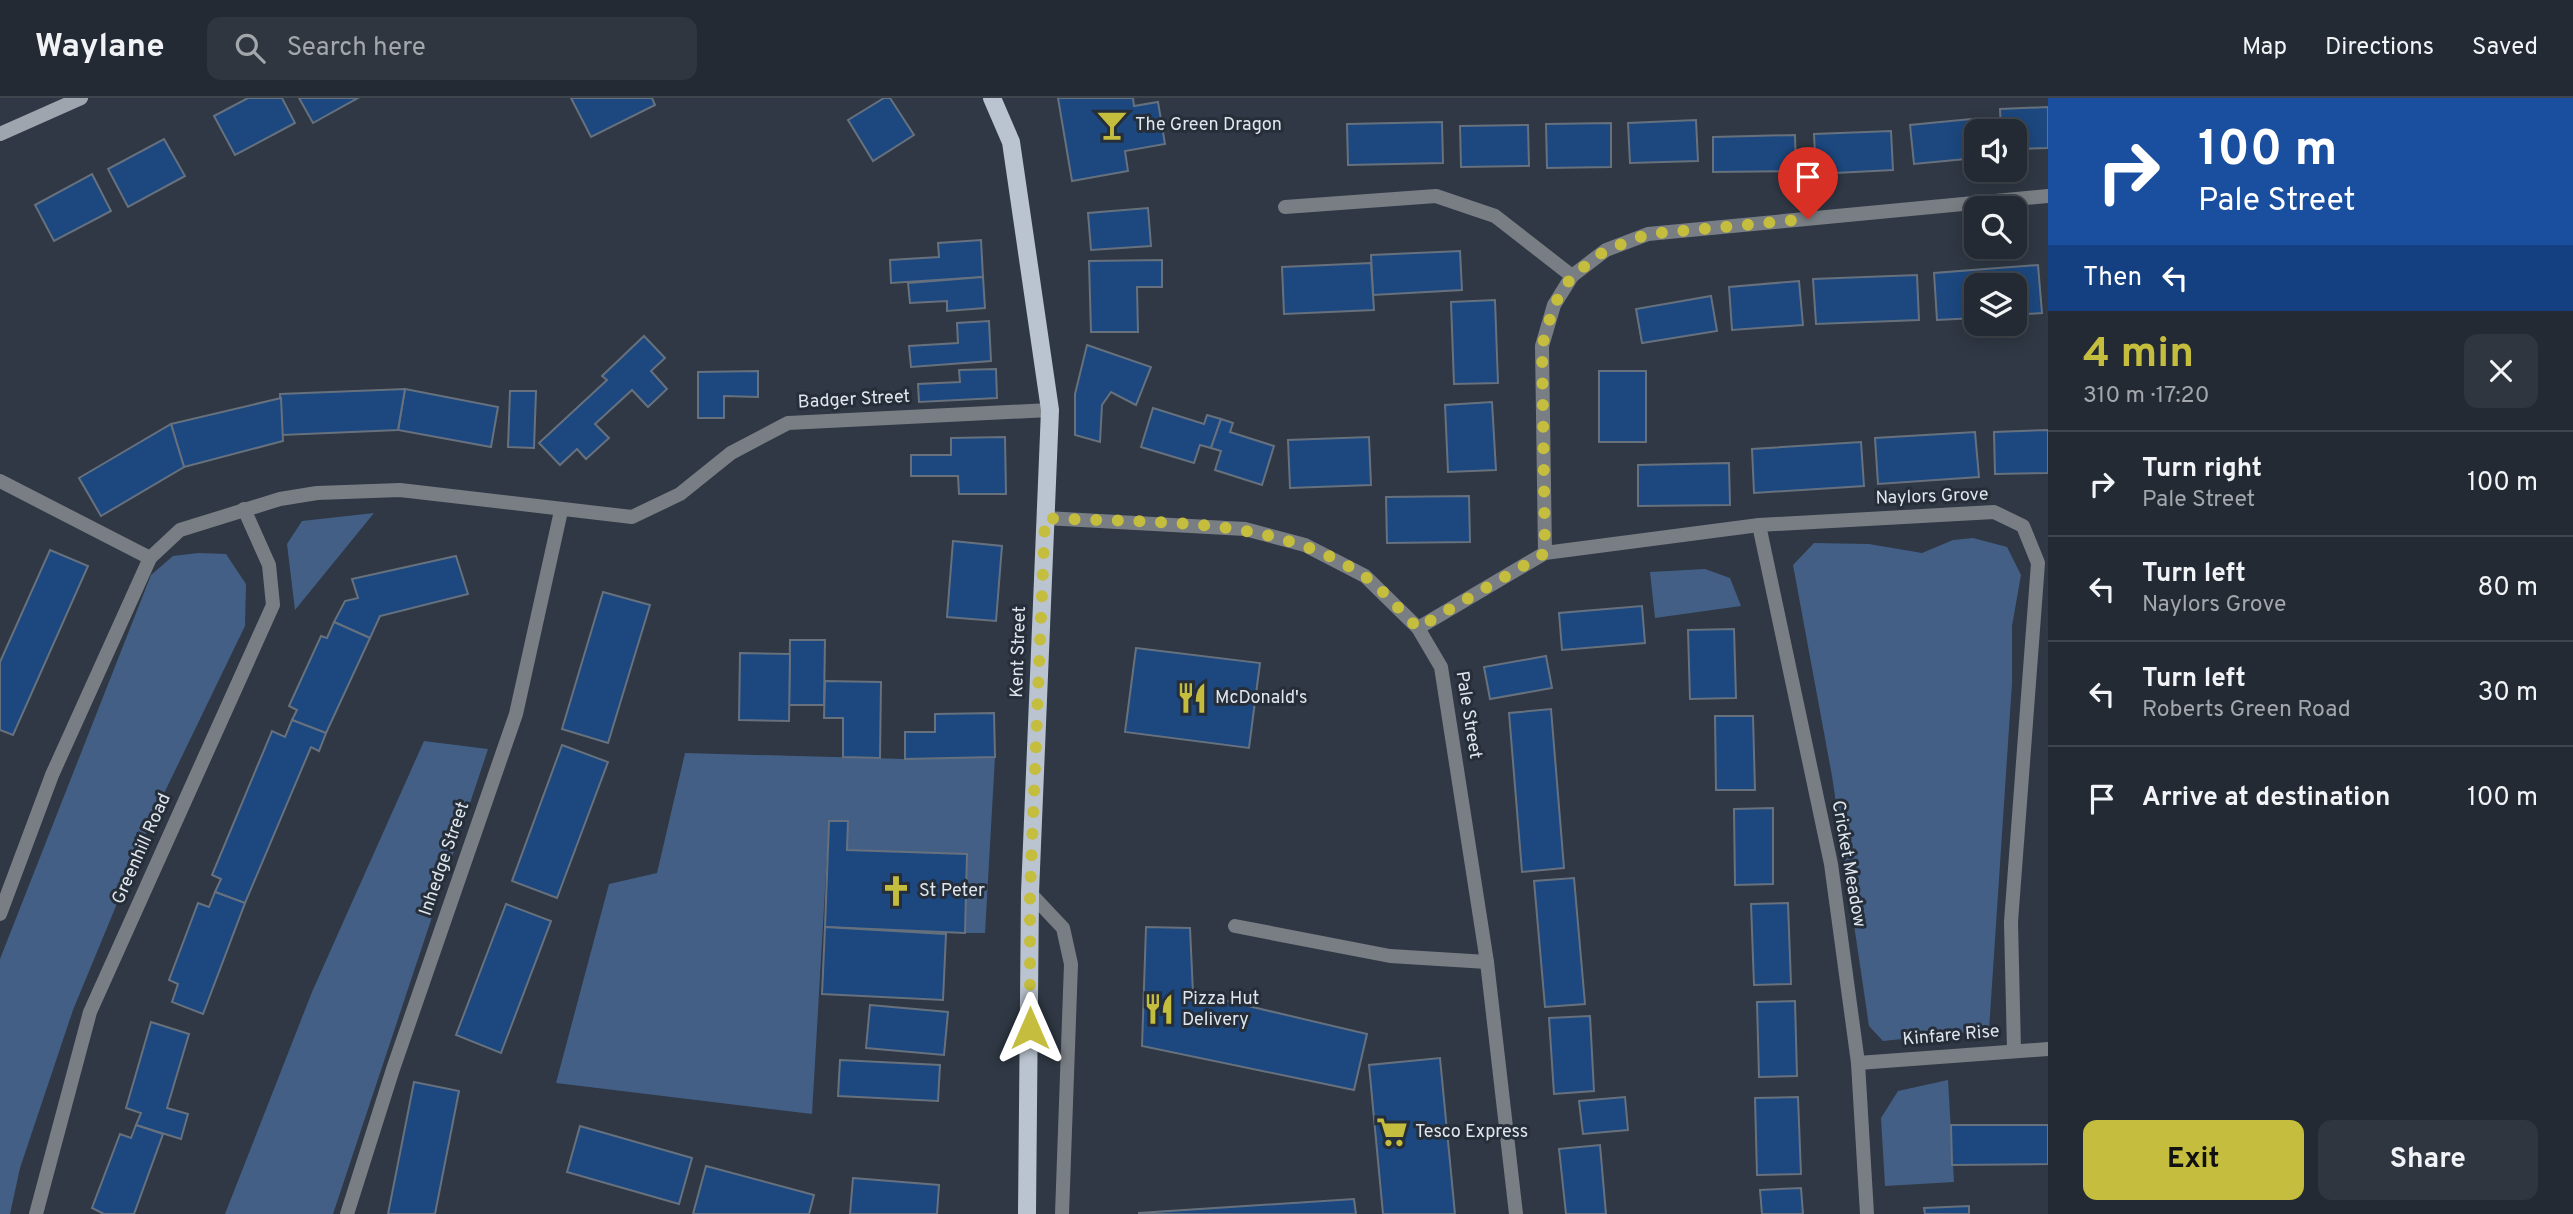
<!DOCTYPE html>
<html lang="en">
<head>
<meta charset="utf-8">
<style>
	body { margin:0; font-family:Overpass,sans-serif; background:#2f363f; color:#f1f3f6; height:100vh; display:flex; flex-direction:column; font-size:26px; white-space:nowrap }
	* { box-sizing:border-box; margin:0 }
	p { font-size:23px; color:#a3a7ac }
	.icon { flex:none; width:38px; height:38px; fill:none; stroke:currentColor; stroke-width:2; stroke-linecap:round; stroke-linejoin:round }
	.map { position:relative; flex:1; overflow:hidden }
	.panel { display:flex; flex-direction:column; background:#232a33; width:525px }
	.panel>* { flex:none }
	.top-card { background:#1a4fa0; color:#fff; overflow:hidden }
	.buttons { position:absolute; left:1964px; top:21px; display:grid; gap:14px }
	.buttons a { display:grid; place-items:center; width:63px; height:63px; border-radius:14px; background:#232a33; box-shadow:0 4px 18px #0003,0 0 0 2px #40464e; font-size:35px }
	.pin { position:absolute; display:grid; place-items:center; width:60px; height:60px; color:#fff; margin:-72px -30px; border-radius:50% 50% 50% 0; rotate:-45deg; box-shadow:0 0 7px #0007 }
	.pin .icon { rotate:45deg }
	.me { position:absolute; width:77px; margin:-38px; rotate:0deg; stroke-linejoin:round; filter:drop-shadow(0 0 5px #0008) }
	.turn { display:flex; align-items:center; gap:24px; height:147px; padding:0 35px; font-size:32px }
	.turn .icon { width:91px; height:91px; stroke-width:2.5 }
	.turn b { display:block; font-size:49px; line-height:60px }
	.then { display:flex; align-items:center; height:66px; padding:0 35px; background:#0003; gap:14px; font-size:26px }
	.round { display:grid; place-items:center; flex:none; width:74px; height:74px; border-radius:14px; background:#2f363f }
	.head { display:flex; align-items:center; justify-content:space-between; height:119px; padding:0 35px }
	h1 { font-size:42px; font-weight:700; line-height:52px; color:#c4bd3e }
	.primary-button { display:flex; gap:14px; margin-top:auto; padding:14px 35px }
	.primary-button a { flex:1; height:80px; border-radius:14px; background:#c4bd3e; color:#111; font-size:28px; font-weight:700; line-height:80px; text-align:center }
	.primary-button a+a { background:#2f363f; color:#f1f3f6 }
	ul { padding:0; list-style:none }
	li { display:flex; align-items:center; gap:21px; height:105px; padding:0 35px; border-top:2px solid #40464e }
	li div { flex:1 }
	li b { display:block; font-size:26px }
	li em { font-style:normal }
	header { display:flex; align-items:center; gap:42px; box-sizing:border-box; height:98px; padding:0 35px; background:#232a33; border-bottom:2px solid #40464e }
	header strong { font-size:33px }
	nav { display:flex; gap:38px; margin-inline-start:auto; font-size:24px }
	.search { width:490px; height:63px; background:#2f363f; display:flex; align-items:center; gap:18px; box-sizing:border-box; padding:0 24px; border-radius:14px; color:#a3a7ac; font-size:26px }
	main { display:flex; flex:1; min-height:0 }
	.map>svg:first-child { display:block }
</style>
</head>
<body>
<header>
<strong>Waylane</strong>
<div class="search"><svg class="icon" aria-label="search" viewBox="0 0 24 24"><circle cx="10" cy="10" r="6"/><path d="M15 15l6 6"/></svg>Search here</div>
<nav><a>Map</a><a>Directions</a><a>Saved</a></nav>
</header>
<main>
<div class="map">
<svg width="2048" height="1116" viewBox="0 0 2048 1116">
	<rect width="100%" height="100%" fill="#2f3844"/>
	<g fill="#445f85">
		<path d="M374 415 295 512 287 446 302 423Z"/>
		<path d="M1973 440 2007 449 2021 477 2012 528V585L1989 932 1883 943 1869 928 1832 678 1793 467 1814 445 1869 446 1922 455 1953 442Z"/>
		<path d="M198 455 226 456 246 486 245 528 154 716 73 912 20 1070 10 1116H0V861L151 477 173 458Z"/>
		<path d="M1705 471 1730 480 1741 508 1655 520 1650 474Z"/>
		<path d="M424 643 488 651 333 1116H225L312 894Z"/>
		<path d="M685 655 905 661 995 659 985 835H965L967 756 847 752 848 724 829 723 812 1016 556 985 609 786 657 775Z"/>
		<path d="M1948 982 1954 1084 1885 1088 1881 1020 1898 993Z"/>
	</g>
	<g fill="#1c487f" stroke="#67717e" stroke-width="2">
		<path d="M248 0H282L295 25 235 57 214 18Z"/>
		<path d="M299 0H358L313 25Z"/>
		<path d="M571 0H652L655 7 591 39Z"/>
		<path d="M884 0H890L914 37 873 63 848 22Z"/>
		<path d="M1058 0H1133L1134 8 1158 4 1165 46 1125 53 1128 73 1072 83Z"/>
		<path d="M2048 9V50L2014 51V33H2001L2000 11Z"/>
		<path d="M1981 20 1982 33H1976V60L1914 66 1910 27Z"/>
		<path d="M1696 22 1698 63 1630 65 1628 25Z"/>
		<path d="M1442 24 1443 65 1348 67 1347 26Z"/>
		<path d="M1611 25V69L1547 70 1546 26Z"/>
		<path d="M1528 27 1529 68 1461 69 1460 28Z"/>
		<path d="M1891 33 1893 72 1816 76 1814 36Z"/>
		<path d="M1795 37 1796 73 1713 74V39Z"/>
		<path d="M164 41 185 78 128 109 108 71Z"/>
		<path d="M92 76 111 113 54 143 35 107Z"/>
		<path d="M1148 110 1151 148 1091 152 1088 115Z"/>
		<path d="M981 142 983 179 891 185 890 162 939 159 938 145Z"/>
		<path d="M1460 153 1462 192 1373 197 1371 157Z"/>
		<path d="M1162 162V189H1137L1138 234H1091L1089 163Z"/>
		<path d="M1371 165 1374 212 1284 216 1282 169Z"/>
		<path d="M2038 167 2042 215 2014 217V187H1976V220L1937 222 1934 175Z"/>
		<path d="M1917 177 1919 222 1816 226 1813 181Z"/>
		<path d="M983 179 985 210 947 213V203L910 205 908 185Z"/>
		<path d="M1799 183 1803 227 1732 232 1729 189Z"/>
		<path d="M1711 198 1717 233 1642 245 1636 211Z"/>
		<path d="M1495 202 1498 285 1454 286 1451 204Z"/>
		<path d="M989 223 991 263 911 269 909 248 958 245 957 225Z"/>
		<path d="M644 238 665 260 651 273 667 291 648 309 632 292 595 326 609 340 586 361 577 351 560 367 539 345 607 282 602 278Z"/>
		<path d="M1087 247 1151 269 1136 307 1111 294 1102 307 1100 344 1075 337V296Z"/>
		<path d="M996 271 997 300 919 304 918 286 960 284 959 272Z"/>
		<path d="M758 273V299L724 298V320H698V274Z"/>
		<rect x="1599" y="273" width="47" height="71"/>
		<path d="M405 291 498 309 491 349 398 332Z"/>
		<path d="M405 291 398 332 282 337 280 296Z"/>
		<path d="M510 293H536L534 350 508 349Z"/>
		<path d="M281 300 283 343 184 369 171 326Z"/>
		<path d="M1492 304 1496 372 1448 374 1445 307Z"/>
		<path d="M1153 310 1204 326 1207 317 1221 321 1211 350 1200 347 1194 365 1141 349Z"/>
		<path d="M1221 321 1233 325 1230 334 1274 348 1262 387 1215 372 1221 353 1211 350Z"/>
		<path d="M171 326 184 369 101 418 79 380Z"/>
		<path d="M2048 332V375L1995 376 1994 334Z"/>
		<path d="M1975 334 1979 379 1878 386 1875 340Z"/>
		<path d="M1005 339 1006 396H959L958 378H911V357H951V340Z"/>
		<path d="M1369 339 1371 387 1290 390 1288 342Z"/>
		<path d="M1861 344 1864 388 1754 395 1752 351Z"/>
		<path d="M1729 365 1730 407 1638 408V367Z"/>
		<path d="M1469 398 1470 444 1387 445 1386 399Z"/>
		<path d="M953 443 1002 448 996 523 947 519Z"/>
		<path d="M50 452 88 468 13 637 0 632V564Z"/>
		<path d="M456 458 468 496 380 518 370 540 334 524 345 503 358 500 352 481Z"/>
		<path d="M603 494 650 507 608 645 562 631Z"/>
		<path d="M1642 508 1645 545 1562 552 1559 515Z"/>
		<path d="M334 524 370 540 326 635 292 622 297 612 289 608 321 538 327 540Z"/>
		<path d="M1734 531 1736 600 1690 601 1688 532Z"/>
		<path d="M790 542H825L824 607H789Z"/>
		<path d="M1136 550 1260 565 1249 650 1125 634Z"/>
		<path d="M740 555 790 556 789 623 739 622Z"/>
		<path d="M1546 558 1552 590 1490 601 1484 569Z"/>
		<path d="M825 583 881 584 880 660 843 659V620H824Z"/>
		<path d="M1551 611 1564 770 1522 774 1509 615Z"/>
		<path d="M994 615 995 659 905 661V634H935V616Z"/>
		<path d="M1715 618H1753L1755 692H1716Z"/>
		<path d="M292 622 326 635 319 653 311 649 245 805 215 794 221 781 212 777 272 633 285 639Z"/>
		<path d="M562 647 608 664 557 800 512 783Z"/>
		<path d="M1773 710V786L1735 787 1734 711Z"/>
		<path d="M829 723H848L847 752 967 756 965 835 825 829Z"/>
		<path d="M1574 780 1585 906 1545 909 1534 783Z"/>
		<path d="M215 794 245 805 203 916 172 904 178 886 169 882 198 805 209 809Z"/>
		<path d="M1788 805 1791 886 1754 887 1751 806Z"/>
		<path d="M506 806 551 823 501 955 456 937Z"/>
		<path d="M825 829 946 836 943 902 822 896Z"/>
		<path d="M1146 829 1190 830 1193 895 1367 936 1354 992 1142 948Z"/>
		<path d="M1795 903 1797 978 1759 979 1757 904Z"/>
		<path d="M870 907 948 914 944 957 866 950Z"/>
		<path d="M1590 918 1594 993 1554 996 1549 920Z"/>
		<path d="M151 924 189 936 167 1010 188 1016 181 1041 136 1027 141 1015 126 1010Z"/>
		<path d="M1440 960 1455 1116H1383L1369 967Z"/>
		<path d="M840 962 940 967 938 1003 838 998Z"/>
		<path d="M414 984 459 993 435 1116H388Z"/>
		<path d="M1625 999 1628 1032 1583 1036 1579 1003Z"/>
		<path d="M1798 999 1801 1076 1757 1077 1755 1000Z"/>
		<path d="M136 1027 163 1036 134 1116H104L92 1110 120 1036 131 1040Z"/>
		<path d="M1951 1027H2048V1066L1952 1067Z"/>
		<path d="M580 1028 692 1060 679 1106 567 1074Z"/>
		<path d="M1600 1047 1606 1116H1566L1559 1051Z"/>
		<path d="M706 1068 814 1097 809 1116H693Z"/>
		<path d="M853 1080 939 1087 937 1116H850Z"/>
		<path d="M1801 1090 1803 1116H1762L1760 1092Z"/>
		<path d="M1354 1101 1356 1116H1139V1115Z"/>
		<path d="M1969 1108V1116H1925L1924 1110Z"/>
	</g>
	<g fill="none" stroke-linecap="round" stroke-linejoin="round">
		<g stroke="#797e84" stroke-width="14">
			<path d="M1030 795 1063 830 1071 866 1062 1116"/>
			<path d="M1235 828 1390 858 1487 864"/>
		</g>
		<g stroke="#797e84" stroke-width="14">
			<path d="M1285 109 1436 98 1495 118 1572 178"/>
			<path d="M0 383 150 460 180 432 280 401 317 395 400 392 632 419 680 396 731 355 788 325 1050 312"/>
			<path d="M1045 420 1245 431 1305 447 1365 478 1418 530 1441 569 1487 864 1516 1116"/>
			<path d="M1759 427 1831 766 1858 965 1867 1116"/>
			<path d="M1545 455 1542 248 1554 207 1572 178 1606 152 1648 136 2048 98"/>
			<path d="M1418 530 1545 455 1759 427 1994 414 2023 428 2038 465 2011 824 2014 952"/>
			<path d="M0 816 52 677 150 460"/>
			<path d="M1858 965 2048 951"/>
			<path d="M36 1116 90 914 273 507 269 467 244 411"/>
			<path d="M347 1116 393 971 516 616 561 413"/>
		</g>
		<path stroke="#9ea5af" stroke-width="14" d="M0 36 81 0"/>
		<path stroke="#bac3d0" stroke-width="18" d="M992 0 1011 44 1050 312 1030 795 1027 1116"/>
	</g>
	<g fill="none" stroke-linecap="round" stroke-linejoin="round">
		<path stroke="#c4bd3e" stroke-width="12" stroke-dasharray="0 21.6" d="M1030 930V795L1045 420C1152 426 1270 416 1363 477 1383 491 1400 513 1418 530L1545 455 1542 248 1554 207 1572 178 1606 152 1648 136 1808 121"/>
	</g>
	<defs>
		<symbol id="bar-bare" viewBox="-9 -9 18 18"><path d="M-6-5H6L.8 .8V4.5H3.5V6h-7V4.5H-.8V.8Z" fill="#c4bd3e" stroke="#252e39" stroke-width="2.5" paint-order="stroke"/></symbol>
		<symbol id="restaurant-bare" viewBox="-9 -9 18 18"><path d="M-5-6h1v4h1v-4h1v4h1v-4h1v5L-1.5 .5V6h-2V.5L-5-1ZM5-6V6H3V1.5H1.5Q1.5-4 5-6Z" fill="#c4bd3e" stroke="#252e39" stroke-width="2.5" paint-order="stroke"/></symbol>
		<symbol id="church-bare" viewBox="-9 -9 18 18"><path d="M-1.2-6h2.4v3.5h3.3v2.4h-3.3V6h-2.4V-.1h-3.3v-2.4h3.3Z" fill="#c4bd3e" stroke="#252e39" stroke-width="2.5" paint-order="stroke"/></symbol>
		<symbol id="supermarket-bare" viewBox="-9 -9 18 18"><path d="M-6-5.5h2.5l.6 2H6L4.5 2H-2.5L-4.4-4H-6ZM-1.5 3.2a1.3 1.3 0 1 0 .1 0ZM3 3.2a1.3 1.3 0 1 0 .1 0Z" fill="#c4bd3e" stroke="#252e39" stroke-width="2.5" paint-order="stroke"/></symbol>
	</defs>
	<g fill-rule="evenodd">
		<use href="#bar-bare" x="1090" y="5" width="44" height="44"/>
		<use href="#restaurant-bare" x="1170" y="578" width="44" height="44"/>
		<use href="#church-bare" x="874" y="771" width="44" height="44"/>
		<use href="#restaurant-bare" x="1137" y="889" width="44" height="44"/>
		<use href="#supermarket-bare" x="1370" y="1012" width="44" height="44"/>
	</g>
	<g text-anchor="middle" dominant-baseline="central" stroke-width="6" stroke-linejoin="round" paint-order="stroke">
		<g font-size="18" fill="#e0e6ed" stroke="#252e39" text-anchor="start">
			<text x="1135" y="27">The Green Dragon</text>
			<text x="1215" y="600">McDonald's</text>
			<text x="919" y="793">St Peter</text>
			<text x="1182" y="901">Pizza Hut<tspan x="1182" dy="21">Delivery</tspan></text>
			<text x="1415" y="1034">Tesco Express</text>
		</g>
		<g font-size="18" fill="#e0e6ed" stroke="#252e39">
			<text transform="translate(854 302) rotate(-3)">Badger Street</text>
			<text transform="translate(1932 399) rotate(-2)">Naylors Grove</text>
			<text transform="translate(1019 554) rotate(-88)">Kent Street</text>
			<text transform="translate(1468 617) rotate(81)">Pale Street</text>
			<text transform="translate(142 751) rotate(-66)">Greenhill Road</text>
			<text transform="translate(445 761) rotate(-71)">Inhedge Street</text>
			<text transform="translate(1848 766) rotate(80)">Cricket Meadow</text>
			<text transform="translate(1951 938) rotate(-5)">Kinfare Rise</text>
		</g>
	</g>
</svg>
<div class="buttons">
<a><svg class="icon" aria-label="sound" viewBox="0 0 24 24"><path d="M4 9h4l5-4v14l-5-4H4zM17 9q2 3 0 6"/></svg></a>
<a><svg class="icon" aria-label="search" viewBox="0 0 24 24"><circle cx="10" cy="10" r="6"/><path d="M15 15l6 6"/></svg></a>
<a><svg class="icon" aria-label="layers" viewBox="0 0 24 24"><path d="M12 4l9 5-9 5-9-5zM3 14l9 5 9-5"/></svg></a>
</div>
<div class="pin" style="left:1808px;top:121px;background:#d93025"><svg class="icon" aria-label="arrive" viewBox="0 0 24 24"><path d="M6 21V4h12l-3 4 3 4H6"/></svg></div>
<svg class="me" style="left:1030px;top:930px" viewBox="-20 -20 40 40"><path d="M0-17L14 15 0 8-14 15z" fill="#c4bd3e" stroke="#fff" stroke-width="4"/></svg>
</div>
<section class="panel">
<div class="top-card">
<div class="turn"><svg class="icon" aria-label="right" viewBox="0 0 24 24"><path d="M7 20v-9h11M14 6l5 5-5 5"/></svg><div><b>100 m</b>Pale Street</div></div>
<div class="then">Then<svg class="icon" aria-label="left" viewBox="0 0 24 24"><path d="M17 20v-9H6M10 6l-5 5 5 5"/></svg></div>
</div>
<div class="head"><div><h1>4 min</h1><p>310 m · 17:20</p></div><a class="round"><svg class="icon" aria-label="close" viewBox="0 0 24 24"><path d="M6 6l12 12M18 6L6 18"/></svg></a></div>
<ul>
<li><svg class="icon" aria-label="right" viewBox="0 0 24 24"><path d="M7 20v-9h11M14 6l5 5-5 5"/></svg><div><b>Turn right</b><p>Pale Street</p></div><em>100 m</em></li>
<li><svg class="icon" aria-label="left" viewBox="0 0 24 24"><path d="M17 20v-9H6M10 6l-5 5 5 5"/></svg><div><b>Turn left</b><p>Naylors Grove</p></div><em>80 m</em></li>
<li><svg class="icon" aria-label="left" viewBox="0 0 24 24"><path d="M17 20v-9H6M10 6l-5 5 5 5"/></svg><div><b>Turn left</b><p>Roberts Green Road</p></div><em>30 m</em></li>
<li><svg class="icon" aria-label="arrive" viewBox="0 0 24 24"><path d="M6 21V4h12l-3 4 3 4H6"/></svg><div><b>Arrive at destination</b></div><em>100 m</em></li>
</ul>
<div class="primary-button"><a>Exit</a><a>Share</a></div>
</section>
</main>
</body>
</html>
